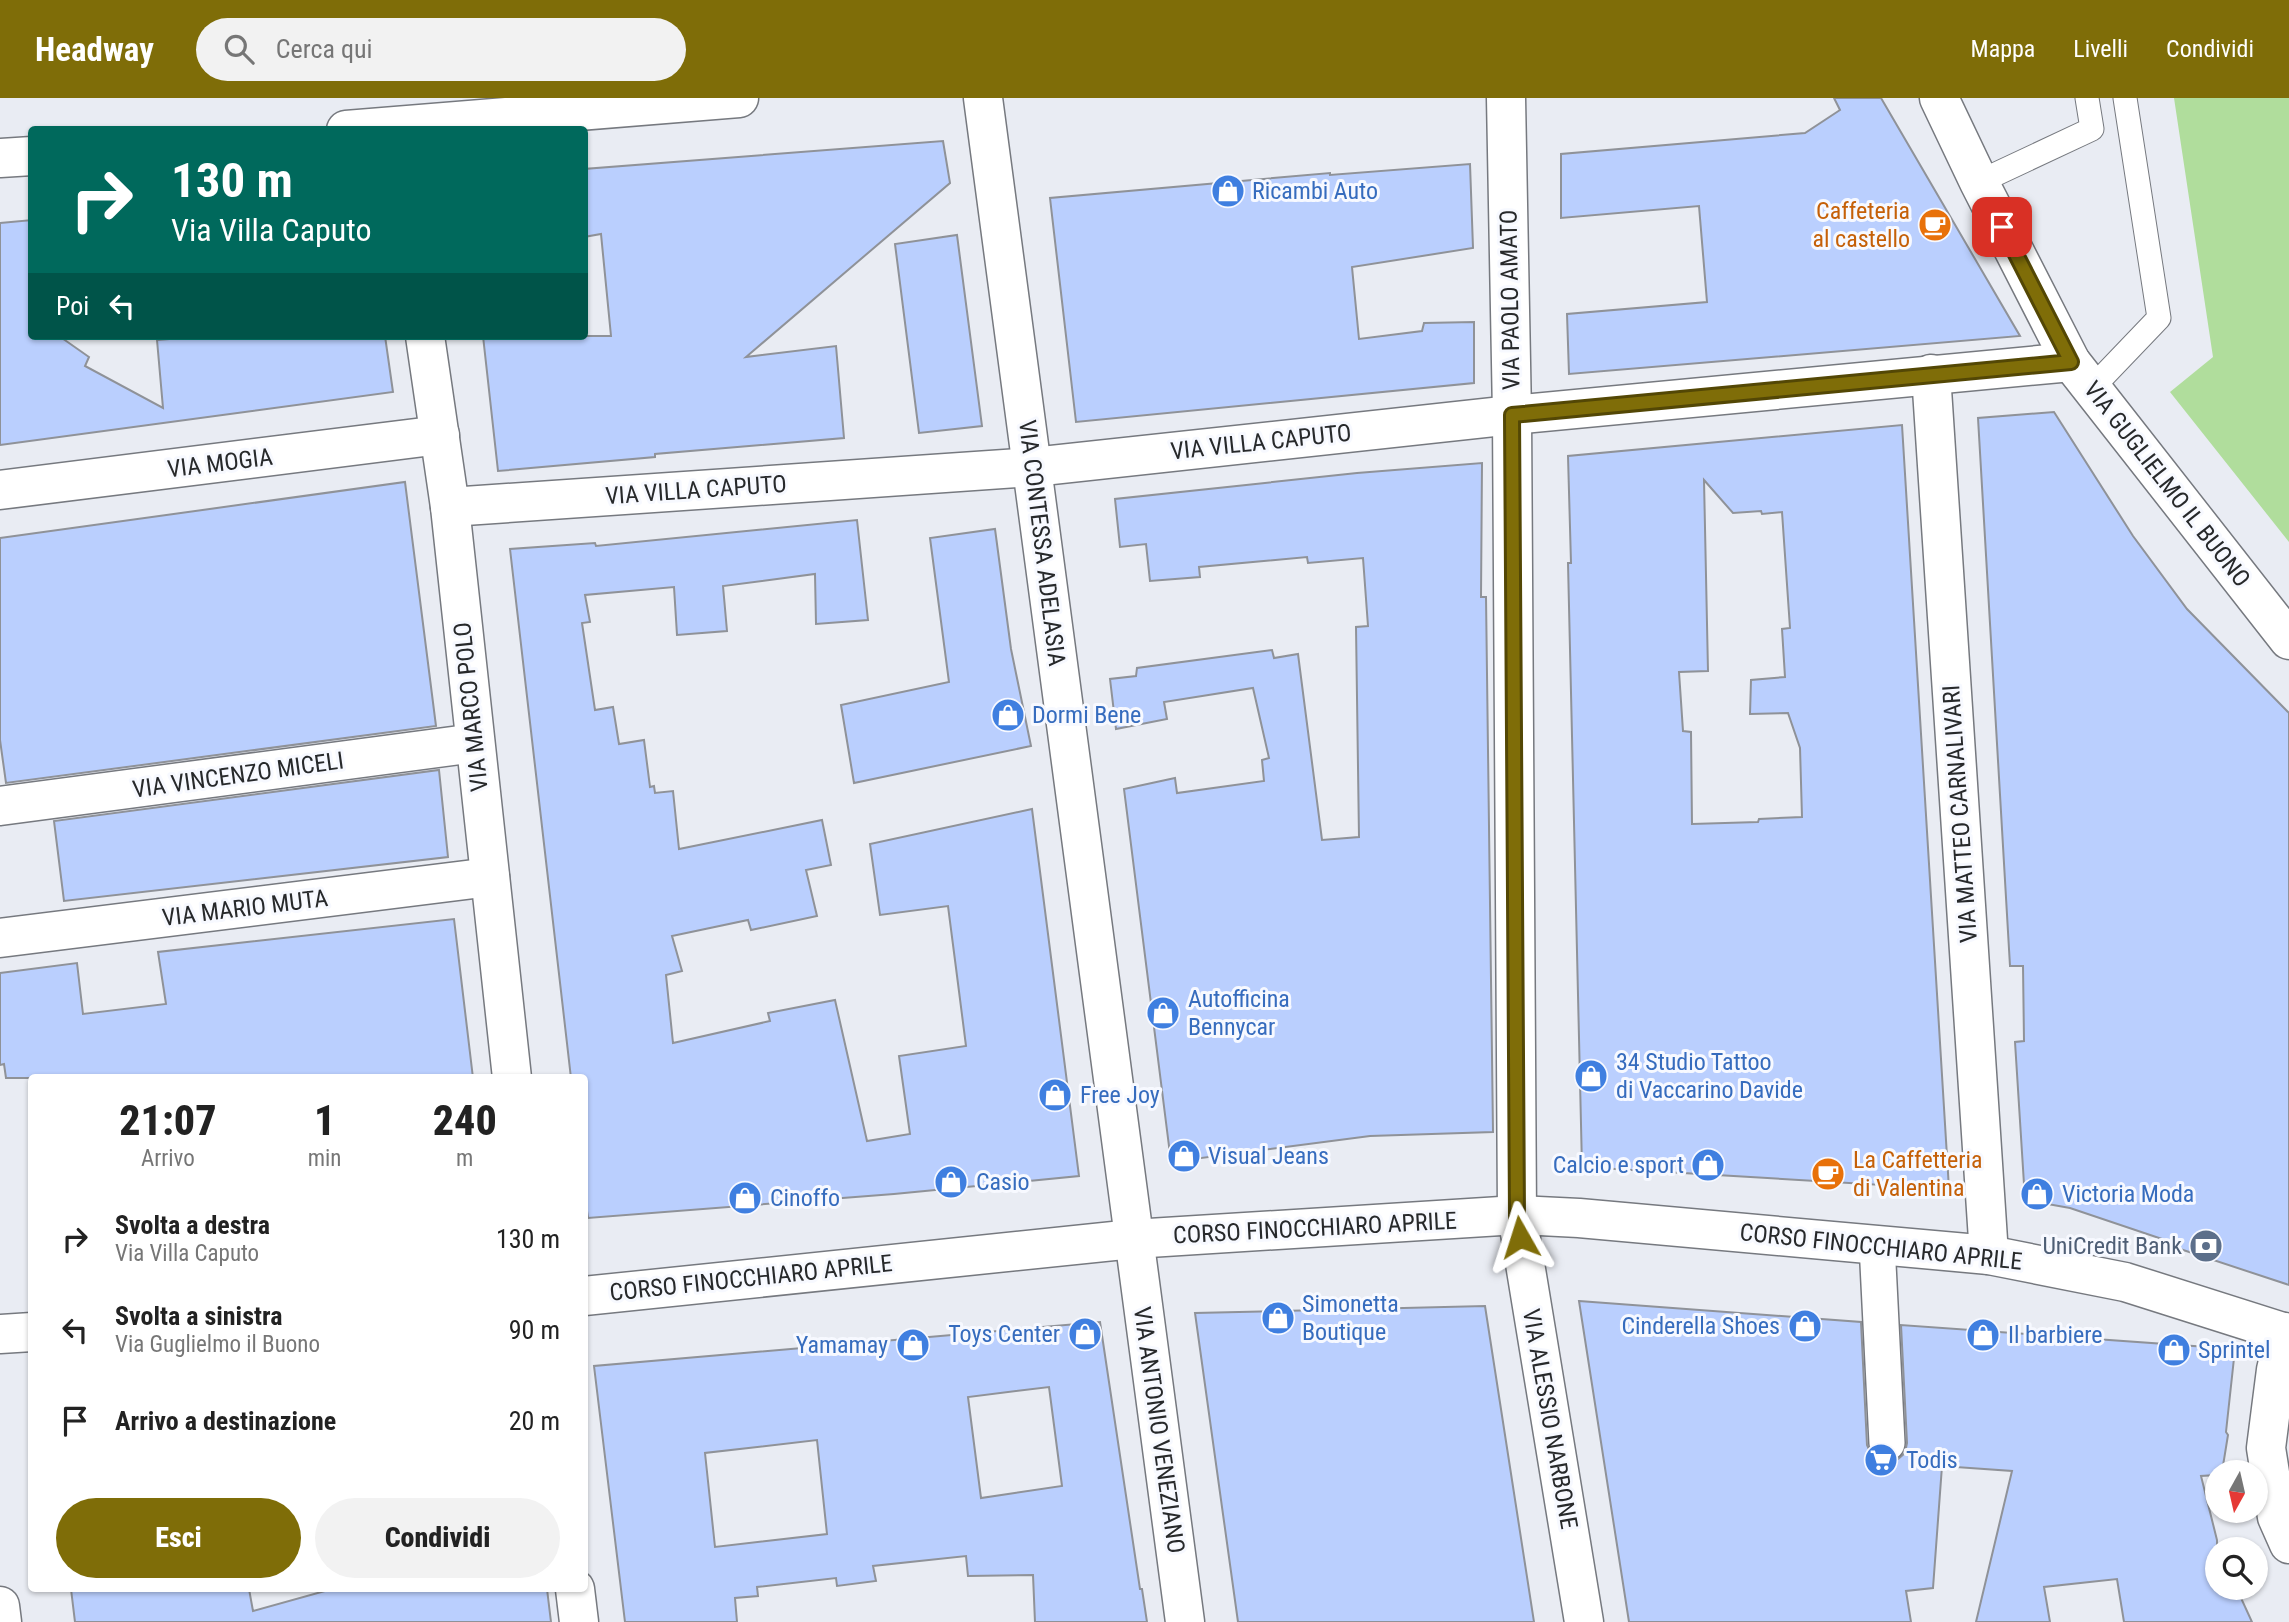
<!DOCTYPE html>
<html lang="it">
<head>
<meta charset="utf-8">
<style>
	body { margin:0; font-family:"Roboto Condensed",sans-serif; background:#f2f2f2; color:#222; height:100vh; display:flex; flex-direction:column; font-size:26px; white-space:nowrap }
	* { box-sizing:border-box; margin:0 }
	p { font-size:23px; color:#767676 }
	.icon { flex:none; width:38px; height:38px; fill:none; stroke:currentColor; stroke-width:2; stroke-linecap:round; stroke-linejoin:round }
	.map { position:relative; flex:1; overflow:hidden }
	.panel { position:absolute; left:28px; top:976px; width:560px; height:518px; display:flex; flex-direction:column; background:#fff; border-radius:7px; box-shadow:0 2px 5px #0004 }
	.panel>* { flex:none }
	.guide { position:absolute; left:28px; top:28px; width:560px; height:214px; border-radius:7px; box-shadow:0 2px 5px #0004; background:#00695c; color:#fff; overflow:hidden }
	.needle { width:46px; rotate:188deg }
	.tools { position:absolute; left:2205px; top:1362px; display:grid; gap:14px }
	.tools a { display:grid; place-items:center; width:63px; height:63px; border-radius:50%; background:#fff; box-shadow:0 2px 5px #0004; font-size:35px }
	.pin { position:absolute; display:grid; place-items:center; width:60px; height:60px; color:#fff; margin:-30px; border-radius:14px; box-shadow:0 4px 10px #0006 }
	.me { position:absolute; width:77px; margin:-38px; rotate:354deg; stroke-linejoin:round; filter:drop-shadow(0 0 5px #0008) }
	.turn { display:flex; align-items:center; gap:24px; height:147px; padding:0 28px; font-size:32px }
	.turn .icon { width:91px; height:91px; stroke-width:2.5 }
	.turn b { display:block; font-size:49px; line-height:60px }
	.then { display:flex; align-items:center; height:66px; padding:0 28px; background:#0003; gap:14px; font-size:26px }
	.eta { display:flex; justify-content:space-evenly; align-items:center; height:119px; text-align:center }
	.eta b { font-size:42px; font-weight:800; line-height:49px }
	.action { display:flex; gap:14px; margin-top:auto; padding:14px 28px }
	.action a { flex:1; height:80px; border-radius:42px; background:#7f6d08; color:#fff; font-size:28px; font-weight:800; line-height:80px; text-align:center }
	.action a+a { background:#f2f2f2; color:#222 }
	ul { padding:0; list-style:none }
	li { display:flex; align-items:center; gap:21px; height:91px; padding:0 28px }
	li div { flex:1 }
	li b { display:block; font-size:26px }
	li em { font-style:normal }
	header { display:flex; align-items:center; gap:42px; box-sizing:border-box; height:98px; padding:0 35px; background:#7f6d08; color:#fff }
	header strong { font-size:33px }
	nav { display:flex; gap:38px; margin-inline-start:auto; font-size:24px }
	.search { width:490px; height:63px; background:#f2f2f2; display:flex; align-items:center; gap:18px; box-sizing:border-box; padding:0 24px; border-radius:38px; color:#767676; font-size:26px }
	.map>svg:first-child { display:block }
</style>
</head>
<body>
<header>
<strong>Headway</strong>
<div class="search"><svg class="icon" aria-label="search" viewBox="0 0 24 24"><circle cx="10" cy="10" r="6"/><path d="M15 15l6 6"/></svg>Cerca qui</div>
<nav><a>Mappa</a><a>Livelli</a><a>Condividi</a></nav>
</header>
<div class="map">
<svg width="2289" height="1524" viewBox="0 0 2289 1524">
	<rect width="100%" height="100%" fill="#e9ecf3"/>
	<path fill="#b0dd9c" d="M2174 0H2289V444L2170 294 2213 259Z"/>
	<g fill="#bacffe" stroke="#8f9298" stroke-width="2" fill-rule="evenodd">
		<path d="M1834 0H1881L2020 238 1569 276 1567 216 1707 204 1699 108 1561 120V56L1805 35 1840 12Z"/>
		<path d="M943 43 950 85 746 259 836 248 844 340 655 356V359L498 373 483 238H611L601 136 584 139V71Z"/>
		<path d="M1470 66 1473 150 1352 169 1359 241 1422 233 1424 225 1474 224V285L1076 324 1050 100 1330 75V77Z"/>
		<path d="M32 122V238H59L89 259 85 268 163 310 157 242 207 238H385L393 294 0 347V125Z"/>
		<path d="M957 137 982 328 919 335 895 146Z"/>
		<path d="M2054 314 2133 438 2187 511 2289 615V1187L2168 1147V1143L2070 1110 2025 1102 2015 944 2024 943 2023 868H2010L1978 320Z"/>
		<path d="M1902 327 1949 1091 1582 1069 1568 465H1571L1568 358ZM1704 382 1733 415 1761 413 1762 416 1782 414 1790 530 1782 531 1785 579 1751 582 1750 616 1788 615 1800 650 1802 719 1759 721 1758 724 1692 726 1691 634 1683 633 1679 574 1708 573Z"/>
		<path d="M1482 365 1481 499H1486L1493 1034 1370 1038 1171 1064 1124 691 1175 680 1177 695 1264 683 1262 662 1269 660 1253 590 1164 604 1167 621 1116 631 1110 581 1136 578 1137 570 1272 552 1274 560 1298 556 1322 742 1359 739 1356 529 1368 528 1363 460 1308 465 1307 459 1199 469 1200 479 1150 483 1146 446 1120 449 1115 401 1357 375Z"/>
		<path d="M405 384 436 628 6 685 0 642V440Z"/>
		<path d="M857 422 868 522 816 526 815 476 723 488 727 533 677 537 674 489 585 497 590 524 582 525 595 612 613 609 619 646 644 642 650 689 654 688 655 695 673 693 679 751 822 722 831 767 806 772 817 818 751 832 748 822 672 838 682 873 666 877 673 945 770 923 768 915 835 902 867 1043 910 1036 899 958 966 948 956 870 948 808 880 817 870 746 1032 711 1079 1078 894 1096 588 1120 584 1092V980H571L510 451 595 445 596 448Z"/>
		<path d="M995 431 1011 551 1031 648 854 685 841 607 949 584 930 440Z"/>
		<path d="M439 672 448 759 64 803 54 723Z"/>
		<path d="M454 821 473 980H6L4 966 0 967V875L77 865 83 916 166 906 158 854Z"/>
		<path d="M1579 1203 1861 1224 1867 1347 1871 1356 1878 1363 1887 1365 1898 1361 1905 1355 1907 1345 1901 1227 2235 1251 2226 1334 2228 1337 2222 1374H2217V1377L2201 1378 2217 1442V1489H2236L2252 1524H2124L2117 1481 2044 1489 2050 1524H1976L2012 1373 1942 1368 1933 1490 1906 1493 1911 1524H1629Z"/>
		<path d="M1485 1208 1534 1524H1238L1195 1215Z"/>
		<path d="M1100 1224 1140 1491H1142L1147 1524H1035L1033 1477 968 1478 966 1458 873 1468 876 1483 837 1488 836 1480 757 1489 758 1498 735 1500 737 1524H625L594 1268ZM1049 1289 1062 1388 981 1400 968 1299ZM817 1342 827 1436 715 1449 705 1355Z"/>
		<path d="M71 1491H249L253 1513 332 1491H547L551 1524H75Z"/>
	</g>
	<g fill="none" stroke-linecap="round" stroke-linejoin="round">
		<defs>
			<g id="service">
				<path d="M1979 84 2092 31 2087 0"/>
				<path d="M2092 290 2159 220 2125 0"/>
			</g>
			<path id="pedestrian" d="M1877 1146 1887 1345"/>
			<g id="minor">
				<path d="M983 0 1185 1524"/>
				<path d="M1506 0 1512 317 1517 1117 1584 1524"/>
				<path d="M1939 0 1979 84 2071 264 2289 542"/>
				<path d="M346 32 739 0"/>
				<path d="M0 60 32 58"/>
				<path d="M425 238 450 409 512 980"/>
				<path d="M1931 276 1989 1157"/>
				<path d="M0 392 440 337"/>
				<path d="M450 409 1033 369 1512 317 2071 264"/>
				<path d="M0 708 475 645"/>
				<path d="M0 840 490 779"/>
				<path d="M2285 1234 2276 1272 2266 1350 2277 1419 2289 1446"/>
				<path d="M575 1491 579 1524"/>
				<path d="M0 1508 2 1524"/>
			</g>
			<g id="tertiary">
				<path d="M584 1198 1133 1141 1517 1117 1579 1120 1989 1157 2125 1184 2289 1236"/>
				<path d="M0 1236 32 1234"/>
			</g>
		</defs>
		<use href="#service" stroke="#76797f" stroke-width="25"/>
		<use href="#pedestrian" stroke="#76797f" stroke-width="38"/>
		<use href="#minor" stroke="#76797f" stroke-width="41"/>
		<use href="#tertiary" stroke="#76797f" stroke-width="41"/>
		<use href="#service" stroke="#fff" stroke-width="23"/>
		<use href="#pedestrian" stroke="#fff" stroke-width="35"/>
		<use href="#minor" stroke="#fff" stroke-width="38"/>
		<use href="#tertiary" stroke="#fff" stroke-width="38"/>
	</g>
	<g fill="none" stroke-linecap="round" stroke-linejoin="round">
		<defs>
			<path id="route" d="M1520 1139 1517 1118 1512 317 2071 264 2002 129"/>
		</defs>
		<use href="#route" stroke="#534705" stroke-width="18"/>
		<use href="#route" stroke="#7f6d08" stroke-width="12"/>
	</g>
	<defs>
		<symbol id="shop-disc" viewBox="-11 -11 22 22"><circle r="9.5" fill="#3f7fe0" stroke="#f7f9ff"/><path d="M-5-2.5h2.3a2.7 3.5 0 0 1 5.4 0H5L5.5 6h-11ZM-1.5-2.5h3a1.5 2.3 0 0 0-3 0Z" fill="#fff"/></symbol>
		<symbol id="cafe-disc" viewBox="-11 -11 22 22"><circle r="9.5" fill="#e8710a" stroke="#f7f9ff"/><path d="M-5.5-4.5H6V0H3Q3 3.5 0 3.5H-2.5Q-5.5 3.5-5.5 0ZM3-3.2v2h1.7v-2ZM-6 4.5H4V6H-6Z" fill="#fff"/></symbol>
		<symbol id="bank-disc" viewBox="-11 -11 22 22"><circle r="9.5" fill="#5c6f8a" stroke="#f7f9ff"/><path d="M-6-4H6V4H-6ZM0-2.3a2.3 2.3 0 1 0 0 4.6a2.3 2.3 0 1 0 0-4.6Z" fill="#fff"/></symbol>
		<symbol id="supermarket-disc" viewBox="-11 -11 22 22"><circle r="9.5" fill="#3f7fe0" stroke="#f7f9ff"/><path d="M-6-5.5h2.5l.6 2H6L4.5 2H-2.5L-4.4-4H-6ZM-1.5 3.2a1.3 1.3 0 1 0 .1 0ZM3 3.2a1.3 1.3 0 1 0 .1 0Z" fill="#fff"/></symbol>
	</defs>
	<g fill-rule="evenodd">
		<use href="#shop-disc" x="1209" y="74" width="38" height="38"/>
		<use href="#cafe-disc" x="1916" y="108" width="38" height="38"/>
		<use href="#shop-disc" x="989" y="598" width="38" height="38"/>
		<use href="#shop-disc" x="1144" y="896" width="38" height="38"/>
		<use href="#shop-disc" x="1572" y="959" width="38" height="38"/>
		<use href="#shop-disc" x="1036" y="978" width="38" height="38"/>
		<use href="#shop-disc" x="1165" y="1039" width="38" height="38"/>
		<use href="#shop-disc" x="1689" y="1048" width="38" height="38"/>
		<use href="#cafe-disc" x="1809" y="1057" width="38" height="38"/>
		<use href="#shop-disc" x="932" y="1065" width="38" height="38"/>
		<use href="#shop-disc" x="2018" y="1077" width="38" height="38"/>
		<use href="#shop-disc" x="726" y="1081" width="38" height="38"/>
		<use href="#bank-disc" x="2187" y="1129" width="38" height="38"/>
		<use href="#shop-disc" x="1259" y="1201" width="38" height="38"/>
		<use href="#shop-disc" x="1786" y="1209" width="38" height="38"/>
		<use href="#shop-disc" x="1066" y="1217" width="38" height="38"/>
		<use href="#shop-disc" x="1964" y="1218" width="38" height="38"/>
		<use href="#shop-disc" x="894" y="1228" width="38" height="38"/>
		<use href="#shop-disc" x="2155" y="1233" width="38" height="38"/>
		<use href="#supermarket-disc" x="1862" y="1343" width="38" height="38"/>
	</g>
	<g text-anchor="middle" dominant-baseline="central" stroke-width="6" stroke-linejoin="round" paint-order="stroke">
		<g font-size="24" fill="#366cbe" stroke="#f7f9ff" text-anchor="start">
			<text x="1252" y="93">Ricambi Auto</text>
			<text x="1032" y="617">Dormi Bene</text>
			<text x="1188" y="901">Autofficina<tspan x="1188" dy="28">Bennycar</tspan></text>
			<text x="1616" y="964">34 Studio Tattoo<tspan x="1616" dy="28">di Vaccarino Davide</tspan></text>
			<text x="1080" y="997">Free Joy</text>
			<text x="1208" y="1058">Visual Jeans</text>
			<text x="1684" y="1067" text-anchor="end">Calcio e sport</text>
			<text x="976" y="1084">Casio</text>
			<text x="2062" y="1096">Victoria Moda</text>
			<text x="770" y="1100">Cinoffo</text>
			<text x="1302" y="1206">Simonetta<tspan x="1302" dy="28">Boutique</tspan></text>
			<text x="1780" y="1228" text-anchor="end">Cinderella Shoes</text>
			<text x="1060" y="1236" text-anchor="end">Toys Center</text>
			<text x="2008" y="1237">Il barbiere</text>
			<text x="888" y="1247" text-anchor="end">Yamamay</text>
			<text x="2198" y="1252">Sprintel</text>
			<text x="1906" y="1362">Todis</text>
		</g>
		<g font-size="24" fill="#c56008" stroke="#f7f9ff" text-anchor="end">
			<text x="1910" y="113">Caffeteria<tspan x="1910" dy="28">al castello</tspan></text>
			<text x="1853" y="1062" text-anchor="start">La Caffetteria<tspan x="1853" dy="28">di Valentina</tspan></text>
		</g>
		<g font-size="24" fill="#27292b" stroke="#f7f9ff">
			<text transform="translate(1510 202) rotate(-91)">VIA PAOLO AMATO</text>
			<text transform="translate(1261 344) rotate(-6)">VIA VILLA CAPUTO</text>
			<text transform="translate(220 365) rotate(-7)">VIA MOGIA</text>
			<text transform="translate(2167 386) rotate(52)">VIA GUGLIELMO IL BUONO</text>
			<text transform="translate(696 392) rotate(-4)">VIA VILLA CAPUTO</text>
			<text transform="translate(1042 445) rotate(83)">VIA CONTESSA ADELASIA</text>
			<text transform="translate(471 609) rotate(-96)">VIA MARCO POLO</text>
			<text transform="translate(238 677) rotate(-8)">VIA VINCENZO MICELI</text>
			<text transform="translate(1960 716) rotate(-94)">VIA MATTEO CARNALIVARI</text>
			<text transform="translate(245 810) rotate(-7)">VIA MARIO MUTA</text>
			<text transform="translate(1315 1130) rotate(-3)">CORSO FINOCCHIARO APRILE</text>
			<text transform="translate(1881 1149) rotate(6)">CORSO FINOCCHIARO APRILE</text>
			<text transform="translate(751 1180) rotate(-6)">CORSO FINOCCHIARO APRILE</text>
			<text transform="translate(1550 1321) rotate(80)">VIA ALESSIO NARBONE</text>
			<text transform="translate(1159 1332) rotate(82)">VIA ANTONIO VENEZIANO</text>
		</g>
		<g font-size="24" fill="#4e5e75" stroke="#f7f9ff" text-anchor="end">
			<text x="2182" y="1148">UniCredit Bank</text>
		</g>
	</g>
</svg>
<div class="tools">
<a><svg class="needle" viewBox="-14 -14 28 28"><path d="M0-13l5 13h-10z" fill="#e53935"/><path d="M0 13l5-13h-10z" fill="#767676"/></svg></a>
<a><svg class="icon" aria-label="search" viewBox="0 0 24 24"><circle cx="10" cy="10" r="6"/><path d="M15 15l6 6"/></svg></a>
</div>
<div class="pin" style="left:2002px;top:129px;background:#d93025"><svg class="icon" aria-label="arrive" viewBox="0 0 24 24"><path d="M6 21V4h12l-3 4 3 4H6"/></svg></div>
<svg class="me" style="left:1520px;top:1139px" viewBox="-20 -20 40 40"><path d="M0-17L14 15 0 8-14 15z" fill="#7f6d08" stroke="#fff" stroke-width="4"/></svg>
<div class="guide">
<div class="turn"><svg class="icon" aria-label="right" viewBox="0 0 24 24"><path d="M7 20v-9h11M14 6l5 5-5 5"/></svg><div><b>130 m</b>Via Villa Caputo</div></div>
<div class="then">Poi<svg class="icon" aria-label="left" viewBox="0 0 24 24"><path d="M17 20v-9H6M10 6l-5 5 5 5"/></svg></div>
</div>
<section class="panel">
<div class="eta">
<div><b>21:07</b><p>Arrivo</p></div>
<div><b>1</b><p>min</p></div>
<div><b>240</b><p>m</p></div>
</div>
<ul>
<li><svg class="icon" aria-label="right" viewBox="0 0 24 24"><path d="M7 20v-9h11M14 6l5 5-5 5"/></svg><div><b>Svolta a destra</b><p>Via Villa Caputo</p></div><em>130 m</em></li>
<li><svg class="icon" aria-label="left" viewBox="0 0 24 24"><path d="M17 20v-9H6M10 6l-5 5 5 5"/></svg><div><b>Svolta a sinistra</b><p>Via Guglielmo il Buono</p></div><em>90 m</em></li>
<li><svg class="icon" aria-label="arrive" viewBox="0 0 24 24"><path d="M6 21V4h12l-3 4 3 4H6"/></svg><div><b>Arrivo a destinazione</b></div><em>20 m</em></li>
</ul>
<div class="action"><a>Esci</a><a>Condividi</a></div>
</section>
</div>
</body>
</html>
